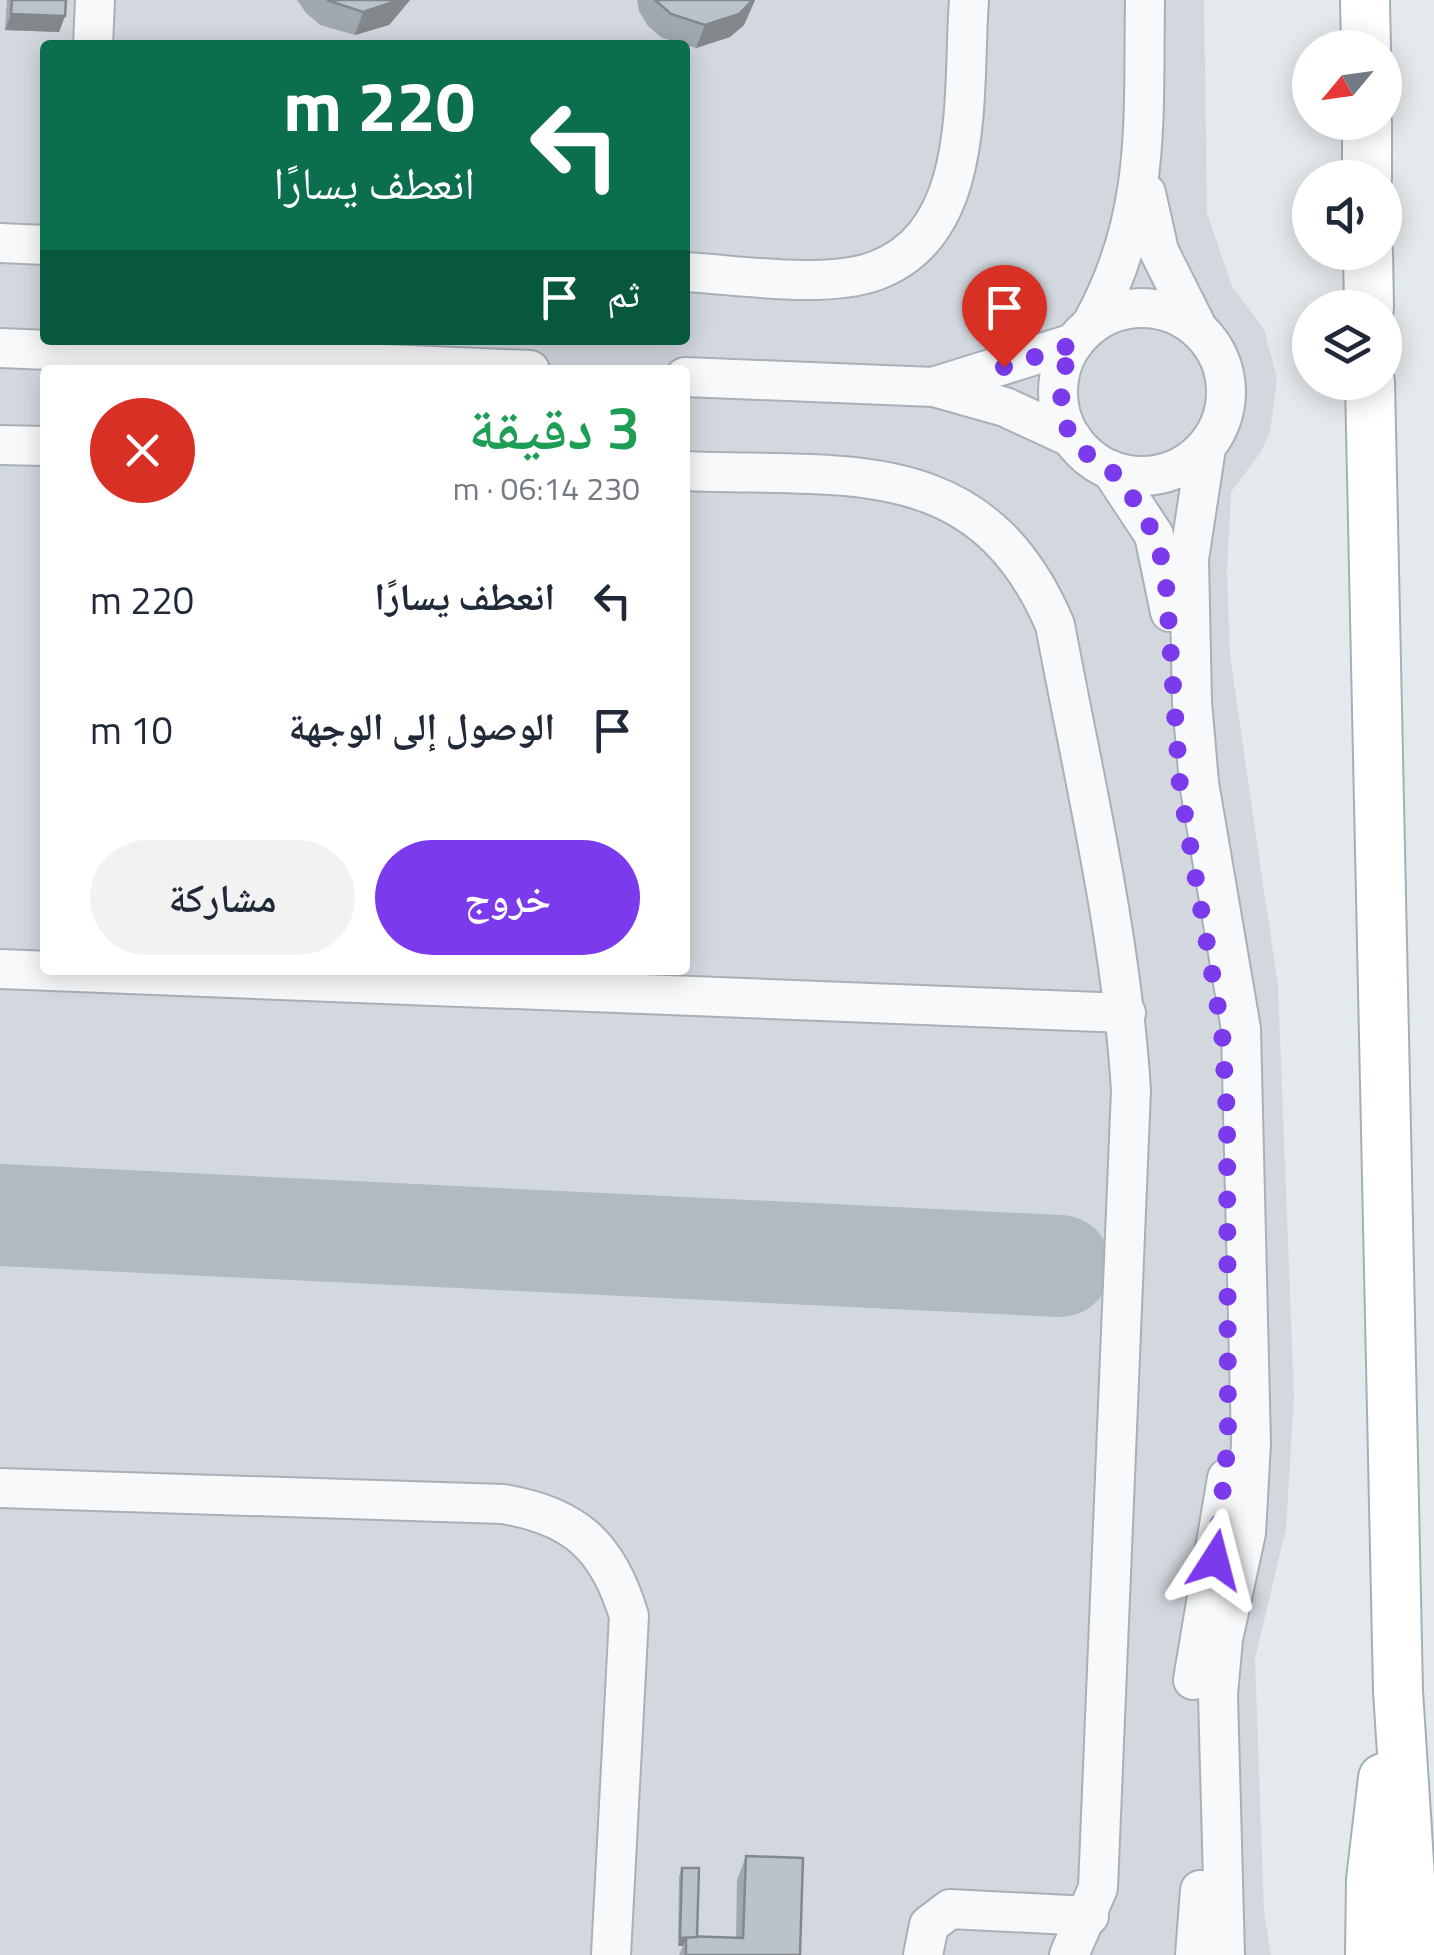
<!DOCTYPE html>
<html lang="ar">
<head>
<meta charset="utf-8">
<style>
	body { margin:0; font-family:"Titillium Web","Noto Naskh Arabic",sans-serif; background:#f2f2f3; color:#1f2937; direction:rtl; height:100vh; display:flex; flex-direction:column; font-size:38px; white-space:nowrap }
	* { box-sizing:border-box; margin:0 }
	p { font-size:32px; color:#747a83 }
	.icon { flex:none; width:55px; height:55px; fill:none; stroke:currentColor; stroke-width:2; stroke-linecap:round; stroke-linejoin:round }
	.map { position:relative; flex:1; overflow:hidden; direction:ltr }
	.sheet { position:absolute; left:40px; top:365px; width:650px; height:610px; display:flex; flex-direction:column; background:#fff; border-radius:10px; box-shadow:0 5px 25px #0003; direction:rtl }
	.sheet>* { flex:none }
	.hud { position:absolute; left:40px; top:40px; width:650px; height:305px; border-radius:10px; box-shadow:0 5px 25px #0003; direction:rtl; background:#0b6e4f; color:#fff; overflow:hidden }
	.needle { width:65px; rotate:241deg }
	.buttons { position:absolute; left:1292px; top:30px; display:grid; gap:20px }
	.buttons a { display:grid; place-items:center; width:110px; height:110px; border-radius:50%; background:#fff; box-shadow:0 5px 25px #0003; font-size:50px }
	.pin { position:absolute; display:grid; place-items:center; width:85px; height:85px; color:#fff; margin:-102px -42px; border-radius:50% 50% 50% 0; rotate:-45deg; box-shadow:0 0 10px #0007 }
	.pin .icon { rotate:45deg }
	.me { position:absolute; width:110px; margin:-55px; rotate:9deg; stroke-linejoin:round; filter:drop-shadow(0 0 8px #0008) }
	.turn { display:flex; align-items:center; gap:35px; height:210px; padding:0 50px; font-size:45px }
	.turn .icon { width:130px; height:130px; stroke-width:2.5 }
	.turn b { display:block; font-size:70px; line-height:85px }
	.then { display:flex; align-items:center; height:95px; padding:0 50px; background:#0003; gap:20px; font-size:38px }
	.round { display:grid; place-items:center; flex:none; width:105px; height:105px; border-radius:52px; background:#f2f2f3 }
	.overview { display:flex; align-items:center; justify-content:space-between; height:170px; padding:0 50px }
	h1 { font-size:60px; font-weight:600; line-height:75px; color:#1e9e55 }
	.primary-button { display:flex; gap:20px; margin-top:auto; padding:20px 50px }
	.primary-button a { flex:1; height:115px; border-radius:60px; background:#7c3aed; color:#fff; font-size:40px; font-weight:600; line-height:115px; text-align:center }
	.primary-button a+a { background:#f2f2f3; color:#1f2937 }
	ul { padding:0; list-style:none }
	li { display:flex; align-items:center; gap:30px; height:130px; padding:0 50px }
	li div { flex:1 }
	li b { display:block; font-size:38px }
	li em { font-style:normal }
	.map>svg:first-child { display:block }
</style>
</head>
<body>
<div class="map">
<svg width="1434" height="1955" viewBox="0 0 1434 1955">
	<rect width="100%" height="100%" fill="#e4e9ec"/>
	<path fill="#d2d8de" fill-rule="evenodd" d="M0 0H1204L1207 213 1232 286 1264 329 1277 379 1270 431 1261 452 1231 492 1227 572 1230 656 1278 987 1294 1397 1286 1528 1255 1659 1264 1912 1271 1955H0ZM45 45H685V340H45ZM45 370H685V970H45Z"/>
	<g fill="none" stroke-linecap="round" stroke-linejoin="round">
		<path stroke="#b0bac1" stroke-width="102" d="M0 1215 1060 1266"/>
		<defs>
			<g id="minor">
				<path d="M93 45 95 0"/>
				<path d="M1146 193 1159 251 1198 329"/>
				<path d="M0 243 45 245"/>
				<path d="M685 272C739 275 825 289 875 271 979 233 962 89 969 0"/>
				<circle cx="1142" cy="392" r="84"/>
				<path d="M1091 325C1152 216 1143 120 1145 0"/>
				<path d="M0 348 530 370"/>
				<path d="M685 377 934 387 1005 407 1072 438"/>
				<path d="M936 386 1074 343"/>
				<path d="M0 445 45 446"/>
				<path d="M1206 448 1189 559 1192 702 1199 783 1241 1029 1251 1443 1246 1533 1223 1639 1218 1695 1225 1955"/>
				<path d="M1111 470 1154 535 1170 612"/>
				<path d="M685 471C845 478 981 451 1055 625 1084 780 1121 933 1131 1090L1098 1888 1069 1955"/>
				<path d="M0 969 1126 1013"/>
				<path d="M0 1488 503 1504C575 1516 608 1546 629 1616L611 1955"/>
				<path d="M1193 1680 1227 1478"/>
				<path d="M923 1955 929 1925 950 1909 1089 1916"/>
				<path d="M1195 1955 1200 1890"/>
			</g>
			<g id="major">
				<path d="M1365 0 1366 48"/>
				<path d="M1367 122V178"/>
				<path d="M1368 252 1369 308"/>
				<path d="M1370 382 1398 1691 1415 1955"/>
				<path d="M1370 1955 1371 1880 1383 1778"/>
			</g>
		</defs>
		<use href="#minor" stroke="#a8b1b7" stroke-width="42"/>
		<use href="#major" stroke="#a2b0b8" stroke-width="52"/>
		<use href="#minor" stroke="#f7f9fa" stroke-width="38"/>
		<use href="#major" stroke="#fff" stroke-width="48"/>
	</g>
	<g fill="#a1a8ae">
		<path d="M7 0H66L65 16 59 32 5 30Z"/>
		<path d="M297 0H410L389 25 355 35 320 25 306 13Z"/>
		<path d="M637 0H755L744 25 730 37 696 48 662 38 648 26 639 11Z"/>
		<path d="M746 1856 800 1955H679L683 1946H678L679 1876 682 1868 697 1937 736 1938 737 1880Z"/>
	</g>
	<g fill="#83888d">
		<path d="M399 0H410L389 25 355 35 363 12Z"/>
		<path d="M753 0H755L744 25 730 37 696 48 705 25Z"/>
		<path d="M11 14 65 16 59 32 5 30Z"/>
		<path d="M680 1938H686L683 1946H678Z"/>
	</g>
	<g fill="#bbc3ca" stroke="#83888d" stroke-width="2.5">
		<path d="M12 0H66L65 16 11 14Z"/>
		<path d="M327 0H399L363 12Z"/>
		<path d="M655 0H753L739 14 705 25 671 14Z"/>
		<path d="M746 1856 803 1858 800 1955H686V1936L743 1938Z"/>
		<path d="M682 1868H699L697 1937 680 1938Z"/>
	</g>
	<g fill="none" stroke-linecap="round" stroke-linejoin="round">
		<path stroke="#7c3aed" stroke-width="18" stroke-dasharray="0 32.4" d="M1004 367 1074 344 1060 380 1063 419 1072 438 1089 456 1111 470 1136 502 1154 534 1165 570 1180 786 1222 1031 1227 1114 1228 1442 1215 1560"/>
	</g>
</svg>
<div class="buttons">
<a><svg class="needle" viewBox="-14 -14 28 28"><path d="M0-13l5 13h-10z" fill="#e53935"/><path d="M0 13l5-13h-10z" fill="#747a83"/></svg></a>
<a><svg class="icon" aria-label="sound" viewBox="0 0 24 24"><path d="M4 9h4l5-4v14l-5-4H4zM17 9q2 3 0 6"/></svg></a>
<a><svg class="icon" aria-label="layers" viewBox="0 0 24 24"><path d="M12 4l9 5-9 5-9-5zM3 14l9 5 9-5"/></svg></a>
</div>
<div class="pin" style="left:1004px;top:367px;background:#d93025"><svg class="icon" aria-label="arrive" viewBox="0 0 24 24"><path d="M6 21V4h12l-3 4 3 4H6"/></svg></div>
<svg class="me" style="left:1215px;top:1560px" viewBox="-20 -20 40 40"><path d="M0-17L14 15 0 8-14 15z" fill="#7c3aed" stroke="#fff" stroke-width="4"/></svg>
<div class="hud">
<div class="turn"><svg class="icon" aria-label="left" viewBox="0 0 24 24"><path d="M17 20v-9H6M10 6l-5 5 5 5"/></svg><div><b>220 m</b>انعطف يسارًا</div></div>
<div class="then">ثم<svg class="icon" aria-label="arrive" viewBox="0 0 24 24"><path d="M6 21V4h12l-3 4 3 4H6"/></svg></div>
</div>
<section class="sheet">
<div class="overview"><div><h1>3 دقيقة</h1><p>230 m · 06:14</p></div><a class="round" style="background:#d93025;color:#fff"><svg class="icon" aria-label="close" viewBox="0 0 24 24"><path d="M6 6l12 12M18 6L6 18"/></svg></a></div>
<ul>
<li><svg class="icon" aria-label="left" viewBox="0 0 24 24"><path d="M17 20v-9H6M10 6l-5 5 5 5"/></svg><div><b>انعطف يسارًا</b></div><em>220 m</em></li>
<li><svg class="icon" aria-label="arrive" viewBox="0 0 24 24"><path d="M6 21V4h12l-3 4 3 4H6"/></svg><div><b>الوصول إلى الوجهة</b></div><em>10 m</em></li>
</ul>
<div class="primary-button"><a>خروج</a><a>مشاركة</a></div>
</section>
</div>
</body>
</html>
